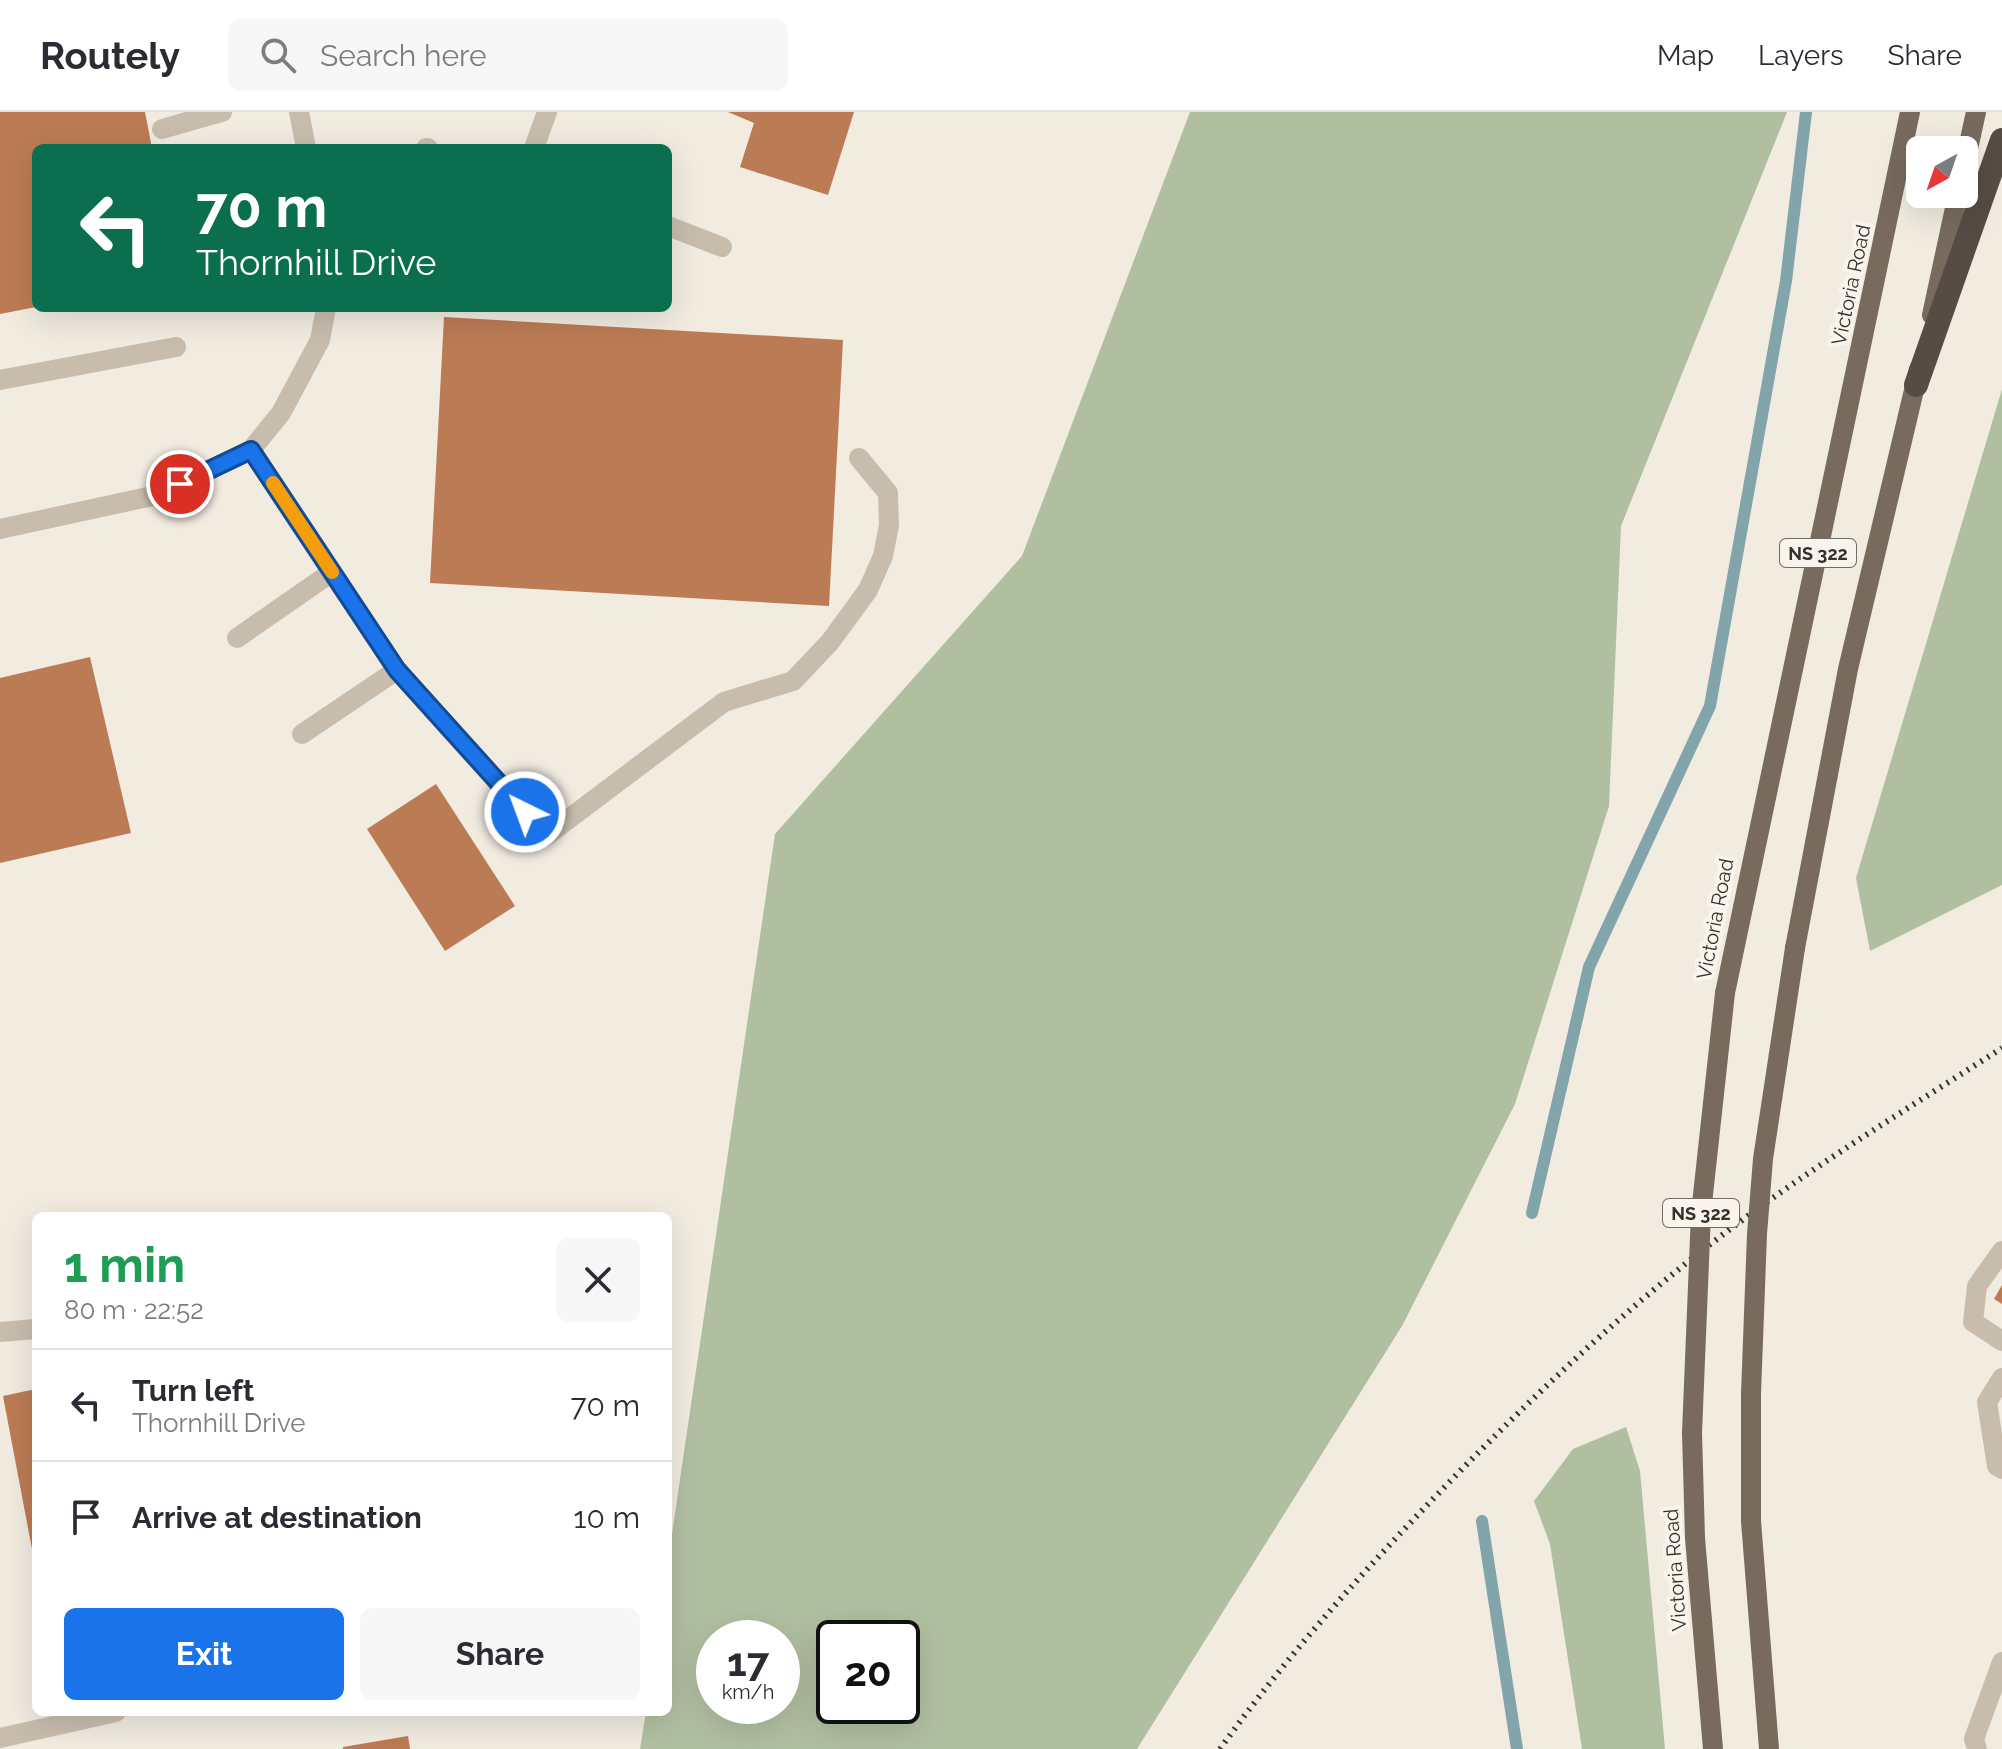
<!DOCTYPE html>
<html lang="en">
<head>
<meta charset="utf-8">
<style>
	body { margin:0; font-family:Raleway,sans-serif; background:#f7f7f7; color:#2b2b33; height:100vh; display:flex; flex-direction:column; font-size:30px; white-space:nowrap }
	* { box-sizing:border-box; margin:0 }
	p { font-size:26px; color:#7c7c81 }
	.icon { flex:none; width:44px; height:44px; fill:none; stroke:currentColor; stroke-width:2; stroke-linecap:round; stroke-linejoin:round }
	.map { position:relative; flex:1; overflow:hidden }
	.side { position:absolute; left:32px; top:1100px; width:640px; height:504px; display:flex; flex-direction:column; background:#fff; border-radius:12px; box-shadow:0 8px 32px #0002 }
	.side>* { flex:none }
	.hud { position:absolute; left:32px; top:32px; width:640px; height:168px; border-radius:12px; box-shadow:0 8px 32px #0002; background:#0b6e4f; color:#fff; overflow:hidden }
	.needle { width:52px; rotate:220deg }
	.controls { position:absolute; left:1906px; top:24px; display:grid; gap:16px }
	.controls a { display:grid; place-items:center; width:72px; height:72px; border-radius:12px; background:#fff; box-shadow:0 8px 32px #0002; font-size:40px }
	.speed { position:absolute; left:696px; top:1508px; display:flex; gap:16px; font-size:40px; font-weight:700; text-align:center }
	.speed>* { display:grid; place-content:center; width:104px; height:104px; border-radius:50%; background:#fff; box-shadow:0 8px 32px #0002; line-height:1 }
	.speed small { font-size:20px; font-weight:400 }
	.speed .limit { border:4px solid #111; border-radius:12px; background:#fff; color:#111 }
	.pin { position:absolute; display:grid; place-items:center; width:68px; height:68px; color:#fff; margin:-34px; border:4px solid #fff; border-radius:50%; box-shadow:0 2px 8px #0007 }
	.me { position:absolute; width:88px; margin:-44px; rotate:318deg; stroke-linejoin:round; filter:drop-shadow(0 0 6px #0008) }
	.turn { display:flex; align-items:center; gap:28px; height:168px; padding:0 32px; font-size:36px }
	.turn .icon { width:104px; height:104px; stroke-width:2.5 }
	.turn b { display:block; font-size:56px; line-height:68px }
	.round { display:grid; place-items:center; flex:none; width:84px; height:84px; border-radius:12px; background:#f7f7f7 }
	.headline { display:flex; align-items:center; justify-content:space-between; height:136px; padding:0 32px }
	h1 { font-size:48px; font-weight:700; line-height:60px; color:#1e9e55 }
	.cta { display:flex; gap:16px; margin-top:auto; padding:16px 32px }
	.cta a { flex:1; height:92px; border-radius:12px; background:#1a73e8; color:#fff; font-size:32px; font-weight:700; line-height:92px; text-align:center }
	.cta a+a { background:#f7f7f7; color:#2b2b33 }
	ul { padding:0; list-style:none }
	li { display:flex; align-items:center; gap:24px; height:112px; padding:0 32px; border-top:2px solid #e1e1e2 }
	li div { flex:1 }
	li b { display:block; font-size:30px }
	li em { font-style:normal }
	header { display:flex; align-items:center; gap:48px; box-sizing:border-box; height:112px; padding:0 40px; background:#fff; border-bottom:2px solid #e1e1e2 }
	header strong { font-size:38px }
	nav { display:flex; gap:44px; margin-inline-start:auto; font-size:28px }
	.search { width:560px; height:72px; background:#f7f7f7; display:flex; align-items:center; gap:20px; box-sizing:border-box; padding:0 28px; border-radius:12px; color:#7c7c81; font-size:30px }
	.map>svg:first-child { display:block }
</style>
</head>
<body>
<header>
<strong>Routely</strong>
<div class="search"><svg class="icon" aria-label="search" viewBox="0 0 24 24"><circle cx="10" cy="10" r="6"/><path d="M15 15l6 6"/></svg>Search here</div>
<nav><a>Map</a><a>Layers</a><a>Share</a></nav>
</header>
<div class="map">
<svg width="2002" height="1637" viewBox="0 0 2002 1637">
	<rect width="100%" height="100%" fill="#f1ebe0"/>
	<g fill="#b1bfa1" fill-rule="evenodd">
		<path d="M1190 0H1787L1621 414 1609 694 1515 992 1402 1214 1137 1637H640L646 1600H668V1449L775 722 1022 444ZM714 1526H782V1594H714ZM834 1526H902V1594H834Z"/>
		<path d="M2002 277V773L1870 839 1856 766Z"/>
		<path d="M1626 1315 1640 1359 1665 1637H1582L1550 1432 1534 1389 1573 1337Z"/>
	</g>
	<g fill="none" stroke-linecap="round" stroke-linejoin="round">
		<g stroke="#82a4ab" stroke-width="12">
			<path d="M1532 1101 1589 855 1710 594 1786 169 1806 0"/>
			<path d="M1482 1409 1517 1637"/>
		</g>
	</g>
	<g fill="#bb7b54">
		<path d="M0 0H145L152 36H36V195L0 202Z"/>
		<path d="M728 0H854L828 83 740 55 754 11Z"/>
		<path d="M444 205 843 228 829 494 430 471Z"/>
		<path d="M90 545 131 721 0 751V566Z"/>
		<path d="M436 672 515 794 445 839 367 717Z"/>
		<path d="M2002 1173V1192L1994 1187Z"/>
		<path d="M36 1277V1436L32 1437 3 1284Z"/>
		<path d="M408 1624 410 1637H343V1635Z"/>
	</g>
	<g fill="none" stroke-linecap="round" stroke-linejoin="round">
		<g stroke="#c8bdad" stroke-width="20">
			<path d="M162 17 222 0"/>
			<path d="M426 36H428"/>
			<path d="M534 36 547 0"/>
			<path d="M668 114 722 135"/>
			<path d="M0 268 176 235"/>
			<path d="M251 338 397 558 546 724 724 590 793 569 830 530 868 478 883 444 889 413 888 381 859 346"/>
			<path d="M237 526 332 460"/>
			<path d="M302 622 397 558"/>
			<path d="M2002 1139 1977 1174 1973 1210 2002 1229"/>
			<path d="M0 1220 36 1217"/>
			<path d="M2002 1266 1987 1290 1997 1354 2002 1357"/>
			<path d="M0 1626 116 1600"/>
			<path d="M1977 1637 1974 1627 2002 1550"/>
		</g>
		<g stroke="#c8bdad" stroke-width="20">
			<path d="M299 0 306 36"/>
			<path d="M0 417 157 383 251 338 281 301 320 228 326 196"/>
		</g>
		<g stroke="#786a5d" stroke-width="20">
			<path d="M1964 55 1976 0"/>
			<path d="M1932 203 1958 82"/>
			<path d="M1795 836 1848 557 1919 257"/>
			<path d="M1725 881 1910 0"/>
			<path d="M1751 1282V1409L1769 1637"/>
			<path d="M1692 1321 1695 1426 1713 1637"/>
		</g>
		<path stroke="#574c43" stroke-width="24" d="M1916 273 2002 28"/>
		<path stroke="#37302b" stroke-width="6" stroke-dasharray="2 6" stroke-linecap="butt" d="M1220 1637C1293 1535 1378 1443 1465 1354 1546 1272 1629 1194 1721 1124 1810 1056 1907 997 2002 936"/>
		<g stroke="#786a5d" stroke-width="20">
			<path d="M1751 1282 1757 1122 1763 1047 1795 836"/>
			<path d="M1692 1321 1701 1101 1725 881"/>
		</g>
	</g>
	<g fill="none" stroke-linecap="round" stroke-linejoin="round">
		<defs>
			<path id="route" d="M180 372 251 338 397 558 525 700"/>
		</defs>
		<use href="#route" stroke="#114b97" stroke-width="20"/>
		<use href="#route" stroke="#1a73e8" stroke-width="14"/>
		<path stroke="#f59e0b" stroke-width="14" d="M273 371 332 460"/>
	</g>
	<g text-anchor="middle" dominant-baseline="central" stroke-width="8" stroke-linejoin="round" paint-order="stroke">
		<g fill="#f9f5ec" stroke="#716b65" stroke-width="2">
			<rect x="1780" y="427" width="76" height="28" rx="6"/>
			<rect x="1663" y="1087" width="76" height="28" rx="6"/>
		</g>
		<g font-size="18" font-weight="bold" fill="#37302b">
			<text x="1818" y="441">NS 322</text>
			<text x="1701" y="1101">NS 322</text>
		</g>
		<g font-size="20" fill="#37302b" stroke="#f9f5ec">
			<text transform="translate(1851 173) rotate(-78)">Victoria Road</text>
			<text transform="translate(1715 807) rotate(-79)">Victoria Road</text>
			<text transform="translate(1675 1458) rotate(-94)">Victoria Road</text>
		</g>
	</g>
</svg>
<div class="controls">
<a><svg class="needle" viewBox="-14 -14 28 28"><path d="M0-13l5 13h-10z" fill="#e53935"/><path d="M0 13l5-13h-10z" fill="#7c7c81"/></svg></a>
</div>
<div class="speed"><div>17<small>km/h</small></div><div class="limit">20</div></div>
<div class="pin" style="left:180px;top:372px;background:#d93025"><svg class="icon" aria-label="arrive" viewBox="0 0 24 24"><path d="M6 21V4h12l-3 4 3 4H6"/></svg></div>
<svg class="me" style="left:525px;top:700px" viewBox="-20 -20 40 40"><circle r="17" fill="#1a73e8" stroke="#fff" stroke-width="3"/><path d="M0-11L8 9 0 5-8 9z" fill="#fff"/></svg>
<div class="hud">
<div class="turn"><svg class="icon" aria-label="left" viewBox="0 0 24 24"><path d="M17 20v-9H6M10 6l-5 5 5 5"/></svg><div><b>70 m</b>Thornhill Drive</div></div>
</div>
<section class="side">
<div class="headline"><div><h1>1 min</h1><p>80 m · 22:52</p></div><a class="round"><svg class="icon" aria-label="close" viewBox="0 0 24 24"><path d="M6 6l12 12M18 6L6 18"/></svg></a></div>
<ul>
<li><svg class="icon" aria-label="left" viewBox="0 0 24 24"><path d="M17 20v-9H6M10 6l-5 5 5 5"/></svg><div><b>Turn left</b><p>Thornhill Drive</p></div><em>70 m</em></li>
<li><svg class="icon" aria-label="arrive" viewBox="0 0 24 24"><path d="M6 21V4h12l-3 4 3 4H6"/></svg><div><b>Arrive at destination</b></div><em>10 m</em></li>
</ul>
<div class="cta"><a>Exit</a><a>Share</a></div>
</section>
</div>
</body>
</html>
